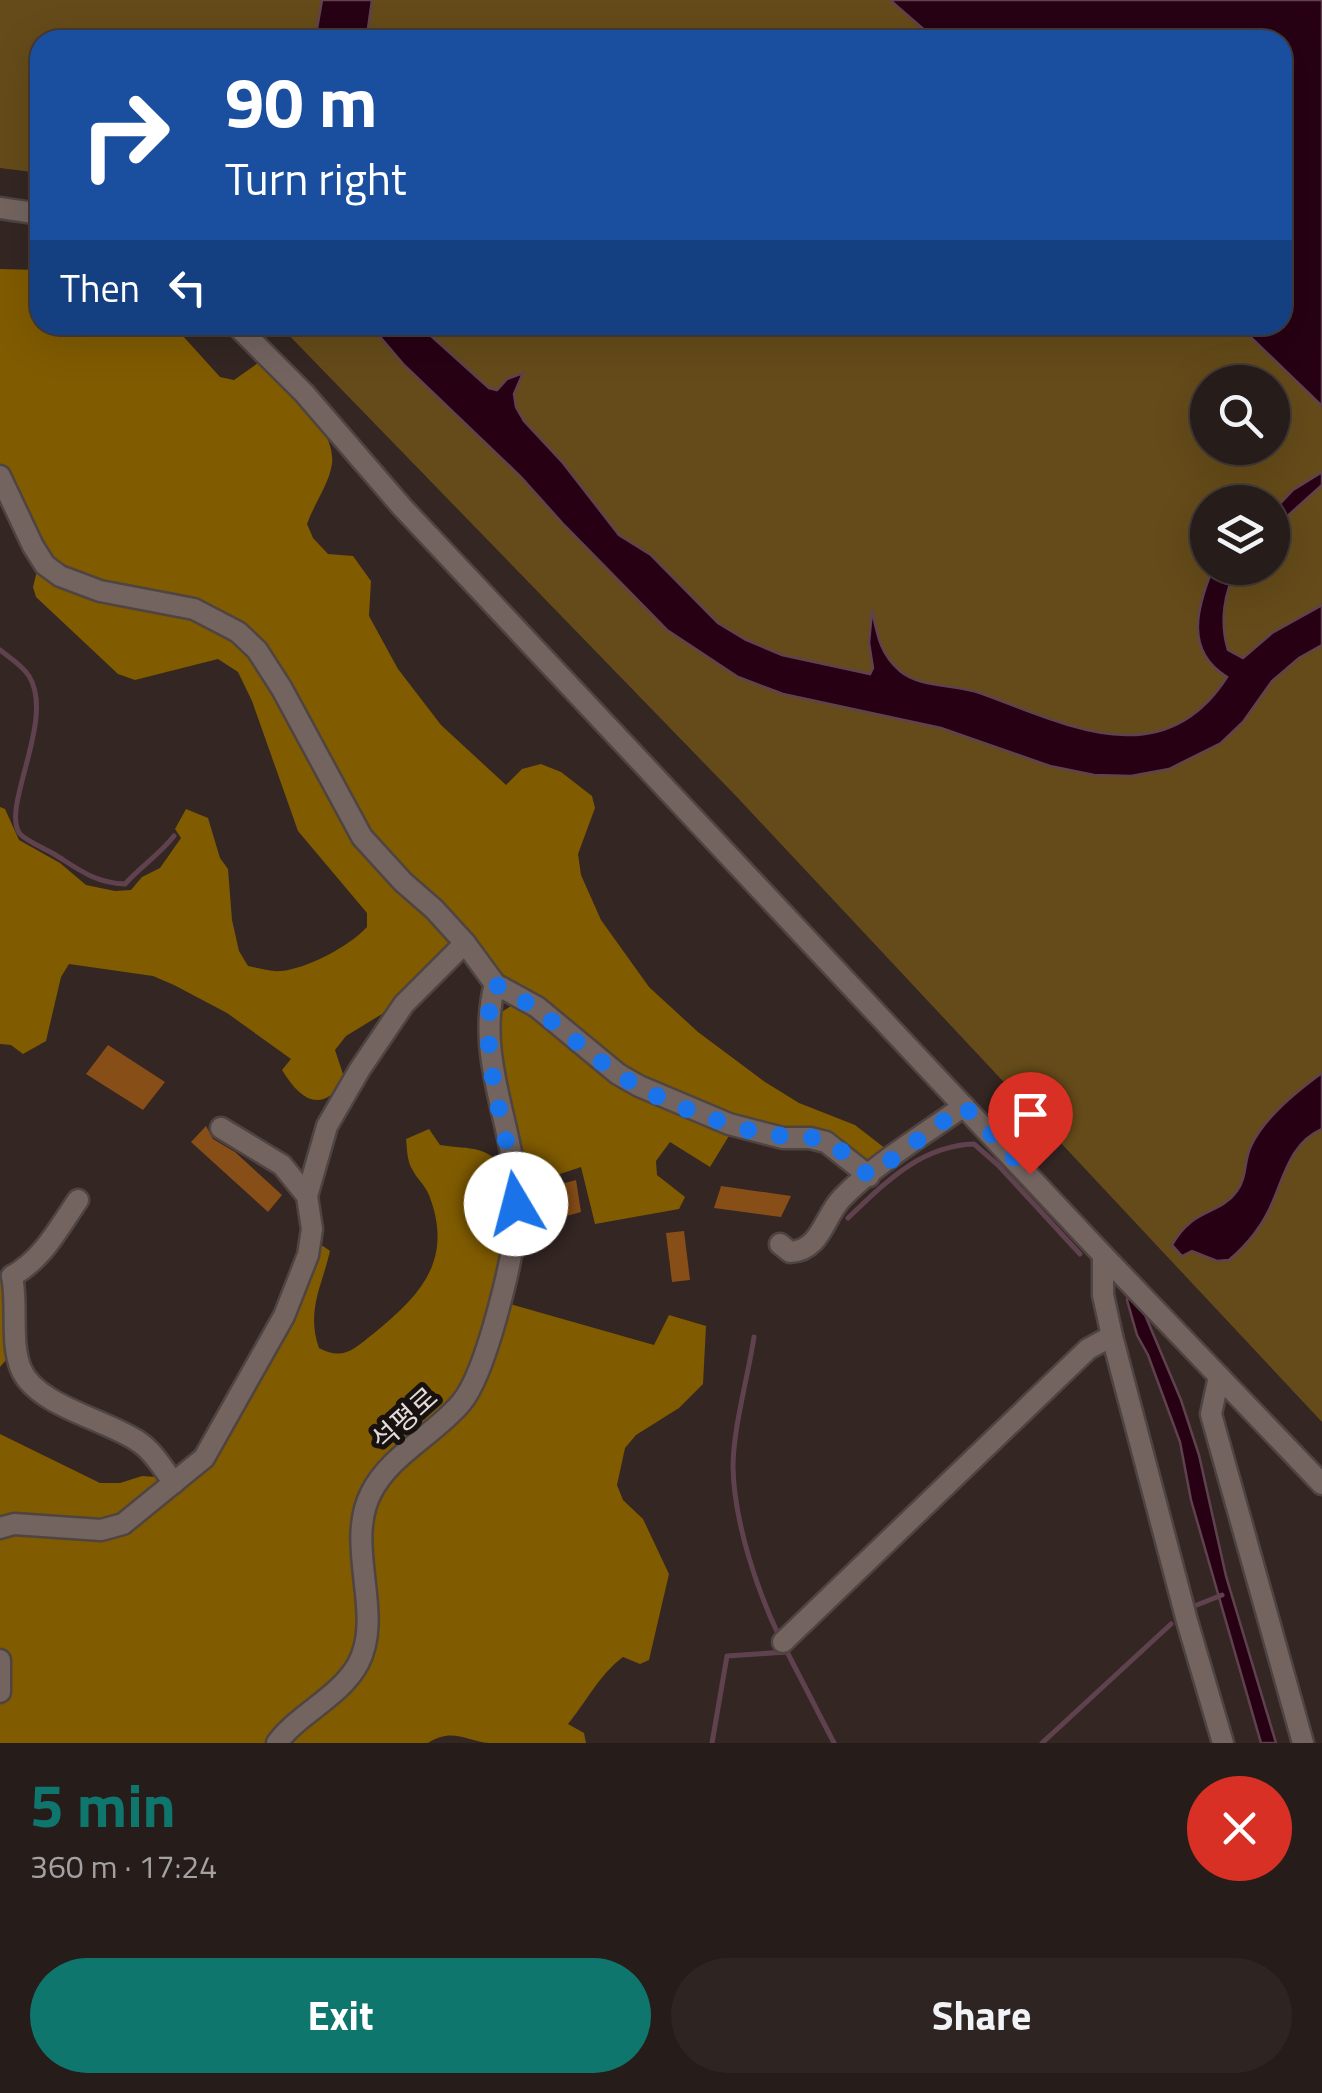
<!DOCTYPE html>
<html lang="en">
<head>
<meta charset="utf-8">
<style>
	body { margin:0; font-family:"Titillium Web","Noto Sans KR",sans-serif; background:#2e2523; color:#f1f3f6; height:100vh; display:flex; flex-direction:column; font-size:38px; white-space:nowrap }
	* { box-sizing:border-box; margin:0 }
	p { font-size:32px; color:#a4a1a2 }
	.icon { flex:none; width:55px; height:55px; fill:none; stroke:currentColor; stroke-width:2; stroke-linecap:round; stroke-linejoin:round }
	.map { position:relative; height:1743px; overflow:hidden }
	.details { display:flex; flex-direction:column; background:#261c1a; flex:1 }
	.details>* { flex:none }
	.guide { position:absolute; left:30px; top:30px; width:1262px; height:305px; border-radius:30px; box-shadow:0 10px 40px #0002,0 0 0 2px #423a39; background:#1a4fa0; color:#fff; overflow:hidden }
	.fabs { position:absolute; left:1190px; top:365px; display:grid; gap:20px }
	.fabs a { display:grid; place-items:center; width:100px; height:100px; border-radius:50%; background:#261c1a; box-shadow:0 10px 40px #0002,0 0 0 2px #423a39; font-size:50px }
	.pin { position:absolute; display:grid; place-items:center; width:85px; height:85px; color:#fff; margin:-102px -42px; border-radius:50% 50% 50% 0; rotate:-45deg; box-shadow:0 0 10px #0007 }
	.pin .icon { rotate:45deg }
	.me { position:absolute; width:110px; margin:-55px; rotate:352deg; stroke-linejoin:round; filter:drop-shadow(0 0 8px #0008) }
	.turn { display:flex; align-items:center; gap:35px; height:210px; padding:0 30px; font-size:45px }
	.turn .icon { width:130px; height:130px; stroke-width:2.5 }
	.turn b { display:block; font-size:70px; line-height:85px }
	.then { display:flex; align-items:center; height:95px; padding:0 30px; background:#0003; gap:20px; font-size:38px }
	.round { display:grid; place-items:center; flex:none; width:105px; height:105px; border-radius:52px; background:#2e2523 }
	.head { display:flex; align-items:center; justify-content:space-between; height:170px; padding:0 30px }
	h1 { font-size:60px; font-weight:700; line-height:75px; color:#0f766e }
	.button { display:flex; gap:20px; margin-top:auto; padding:20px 30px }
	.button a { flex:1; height:115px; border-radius:60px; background:#0f766e; color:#fff; font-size:40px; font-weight:700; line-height:115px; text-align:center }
	.button a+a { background:#2e2523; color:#f1f3f6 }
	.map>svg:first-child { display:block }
</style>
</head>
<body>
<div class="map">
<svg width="1322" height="1743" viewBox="0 0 1322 1743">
	<rect width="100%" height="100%" fill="#332623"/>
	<g fill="#654b19" fill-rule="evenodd">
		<path d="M0 0H890L936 40H40V173L0 168Z"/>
		<path d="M279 325H1238L1322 406V1422L736 796ZM1208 382H1272V448H1208ZM1208 502H1272V568H1208Z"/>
	</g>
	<g fill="#805b00">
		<path d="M0 269 40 270V325H173L220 377 234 380 258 363C284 385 337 427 332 464 329 484 314 504 307 524L313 538 328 554 353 556 371 581 369 616 398 669 441 725 506 785 522 769 541 764 561 772 592 796 595 808 578 854 581 875 601 920 649 987 698 1032 765 1082 799 1103 855 1125 886 1149 873 1163 791 1131 738 1121 710 1167 670 1142 656 1161 657 1175 685 1197 679 1209 595 1224 581 1167 521 1187 495 1055 500 1013 511 1006 524 1008 453 942 382 1014 346 1036 335 1050 345 1080C321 1114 301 1101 282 1070L291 1059 227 1013 174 985 153 976 69 964 61 977 46 1041 23 1054 11 1045 0 1044V807L5 809 19 840 60 863 86 885 115 891 131 890 142 877 160 868 181 838 175 829 186 809 208 818 220 858 228 869 232 920 239 951 248 966C258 968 271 972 281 971 306 969 350 946 367 927V913L298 831 252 701 238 672 218 659 135 680 118 674 36 597 33 587 42 550 0 464Z"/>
		<path d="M429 1129 440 1145C472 1150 487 1144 508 1173L510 1304 654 1345 669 1315 706 1326 703 1384 679 1408 636 1435 625 1448 617 1485 623 1500 643 1519 669 1574 649 1660 640 1664 623 1657C599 1675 587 1701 568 1724L584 1733 586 1743C554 1743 520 1743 489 1743 466 1741 452 1727 428 1743H0V1434L100 1483H120L142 1476 188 1479 313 1251 323 1246 330 1251C322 1286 306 1311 319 1348 343 1361 354 1349 373 1334 421 1295 454 1260 429 1195 425 1185 417 1179 412 1169 407 1161 407 1148 406 1139Z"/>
		<path d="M0 1277 4 1279 12 1353 0 1367Z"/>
	</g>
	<g fill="#270014" stroke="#60424f" stroke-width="2.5">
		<path d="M322 0H372L367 36 373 40H315Z"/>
		<path d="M890 0H1322V406L1238 325H1282V40H936Z"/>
		<path d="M370 325H419L489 388 497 390 507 379 523 373 514 394 516 407 524 421 563 463 619 535 651 555 718 623 746 640 782 655 870 674 873 668 869 643 872 610C877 634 880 654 900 671 920 688 955 684 980 693 1066 724 1163 777 1227 677 1184 651 1197 607 1213 568H1238C1223 592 1220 624 1228 650L1243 658 1272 633 1322 605V645L1299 658 1272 681 1243 722 1221 743 1169 769 1131 776 1094 775 1050 766 941 728 783 694 738 677 667 630 564 525 521 477 404 365Z"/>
		<path d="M1322 472V485L1273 529V511L1293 490Z"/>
		<path d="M1322 1073V1129C1291 1143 1285 1173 1273 1201 1264 1223 1248 1244 1229 1260L1217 1261 1192 1251 1182 1256 1172 1245C1193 1207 1219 1216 1237 1191 1247 1178 1244 1160 1251 1146 1264 1118 1297 1091 1322 1073Z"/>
		<path d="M1129 1295 1143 1310 1181 1400 1199 1455 1226 1576 1276 1743H1261L1191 1500 1180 1442 1148 1355 1137 1335 1127 1300Z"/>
	</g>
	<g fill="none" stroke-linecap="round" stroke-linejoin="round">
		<g stroke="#60424f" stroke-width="5">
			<path d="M0 650C10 658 22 665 29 676 56 719 0 808 20 834 28 842 44 848 54 854 78 869 95 883 125 884 141 866 159 855 174 836"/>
			<path d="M848 1218C886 1182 920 1146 974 1144L998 1165 1080 1254"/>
			<path d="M754 1337C748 1377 733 1429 733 1467 734 1521 757 1591 780 1638"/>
			<path d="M1197 1605 1222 1595"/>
			<path d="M785 1648 834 1743"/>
			<path d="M712 1743 727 1656 786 1652"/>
			<path d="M1042 1743 1171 1624"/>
		</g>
	</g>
	<g fill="#884e17">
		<path d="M108 1045 165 1082 143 1110 86 1074Z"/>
		<path d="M206 1126 213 1139 235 1152 282 1195 268 1212 191 1142Z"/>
		<path d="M576 1180 581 1212 555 1219 550 1187Z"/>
		<path d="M721 1186 791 1196 781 1217 714 1208Z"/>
		<path d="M684 1231 690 1280 672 1282 666 1233Z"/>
	</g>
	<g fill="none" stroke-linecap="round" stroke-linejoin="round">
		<defs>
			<g id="minor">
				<path d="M0 208 40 214"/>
				<path d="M236 325 304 393 402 507 1103 1255 1322 1484"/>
				<path d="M0 476 33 546 45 565 60 576 100 591 194 609 238 632 257 650 282 689 362 837 403 882 434 909 465 943 495 984 537 1007 618 1074 639 1086 729 1124 783 1138H810L826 1142 869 1176"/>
				<path d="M307 1196 327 1126 360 1069 404 1004 465 943"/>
				<path d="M780 1244 790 1252C821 1251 824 1216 842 1198 875 1164 925 1134 964 1106"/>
				<path d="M1103 1255V1295L1112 1336 1187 1621 1223 1743"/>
				<path d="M12 1276C18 1306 10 1342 21 1369 36 1406 108 1420 139 1442 154 1452 163 1469 174 1483"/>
				<path d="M12 1276C43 1259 58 1229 78 1200"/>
				<path d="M1219 1376 1211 1414 1214 1425 1303 1743"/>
				<path d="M0 1528 14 1524 101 1530 123 1524 204 1458 284 1316 308 1255 312 1229 307 1196 282 1165 221 1128"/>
				<path d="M783 1642 1088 1349 1112 1336"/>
				<path d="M0 1660V1692"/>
				<path d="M277 1743C299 1713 340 1697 358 1664 385 1614 344 1546 371 1493 390 1455 434 1435 461 1403 486 1374 512 1262 516 1223 524 1141 473 1067 495 984"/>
			</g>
		</defs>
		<use href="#minor" stroke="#4f4441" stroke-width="25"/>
		<use href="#minor" stroke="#736460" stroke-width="20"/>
	</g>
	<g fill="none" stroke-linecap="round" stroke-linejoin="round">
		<path stroke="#1a73e8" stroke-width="18" stroke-dasharray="0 32.4" d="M516 1204C511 1130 475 1059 494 984 547 1010 573 1043 618 1074 660 1102 712 1120 759 1133 777 1137 795 1135 813 1138 836 1143 853 1160 869 1176L964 1106 1030 1174"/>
	</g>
	<g text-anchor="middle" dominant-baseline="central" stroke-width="10" stroke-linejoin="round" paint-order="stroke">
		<g font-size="28" fill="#e4dbd8" stroke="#17110f">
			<text transform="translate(404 1418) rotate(-42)">석평로</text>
		</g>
	</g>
</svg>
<div class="fabs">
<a><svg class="icon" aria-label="search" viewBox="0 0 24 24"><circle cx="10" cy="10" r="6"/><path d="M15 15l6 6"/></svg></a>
<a><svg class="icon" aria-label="layers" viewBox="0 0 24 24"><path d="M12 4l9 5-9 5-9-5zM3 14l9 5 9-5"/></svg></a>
</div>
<div class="pin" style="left:1030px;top:1174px;background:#d93025"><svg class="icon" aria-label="arrive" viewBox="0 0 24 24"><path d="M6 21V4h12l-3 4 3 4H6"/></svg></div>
<svg class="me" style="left:516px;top:1204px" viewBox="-20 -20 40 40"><circle r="19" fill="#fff"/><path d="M0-13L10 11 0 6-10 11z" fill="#1a73e8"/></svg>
<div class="guide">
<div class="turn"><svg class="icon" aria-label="right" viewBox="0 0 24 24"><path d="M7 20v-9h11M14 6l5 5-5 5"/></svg><div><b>90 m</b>Turn right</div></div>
<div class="then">Then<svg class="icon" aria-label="left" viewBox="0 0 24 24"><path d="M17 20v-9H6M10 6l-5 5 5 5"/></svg></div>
</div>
</div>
<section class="details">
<div class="head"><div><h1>5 min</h1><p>360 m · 17:24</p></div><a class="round" style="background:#d93025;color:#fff"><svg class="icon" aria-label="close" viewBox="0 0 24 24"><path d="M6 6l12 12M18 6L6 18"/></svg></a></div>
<div class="button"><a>Exit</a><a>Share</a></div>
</section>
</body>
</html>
